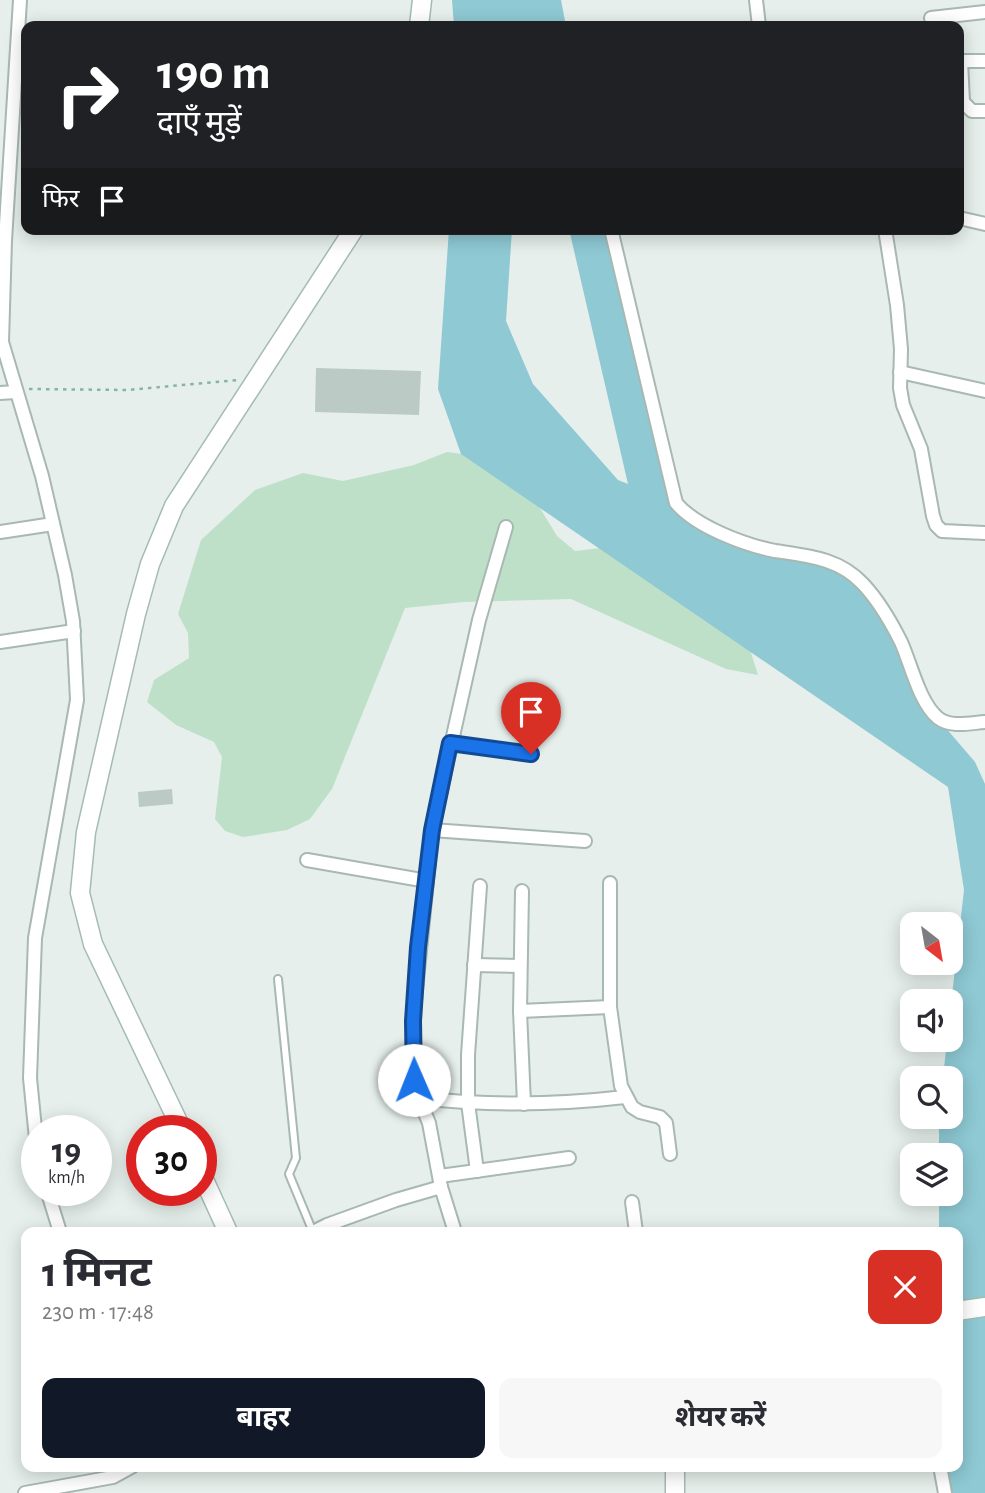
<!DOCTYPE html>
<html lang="hi">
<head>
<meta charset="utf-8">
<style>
	body { margin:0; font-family:"Alegreya Sans","Noto Sans Devanagari",sans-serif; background:#f7f7f7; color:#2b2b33; height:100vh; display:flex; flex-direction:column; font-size:26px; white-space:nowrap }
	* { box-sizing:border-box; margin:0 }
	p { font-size:23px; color:#7c7c81 }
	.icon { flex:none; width:38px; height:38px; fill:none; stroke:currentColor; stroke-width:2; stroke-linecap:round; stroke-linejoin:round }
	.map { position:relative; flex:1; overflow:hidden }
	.drawer { position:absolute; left:21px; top:1227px; width:942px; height:245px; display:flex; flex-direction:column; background:#fff; border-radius:14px; box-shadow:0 4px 18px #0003 }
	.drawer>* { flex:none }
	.guide { position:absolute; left:21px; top:21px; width:943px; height:214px; border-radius:14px; box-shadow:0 4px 18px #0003; background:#202124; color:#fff; overflow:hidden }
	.needle { width:46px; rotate:149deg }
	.fabs { position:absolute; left:900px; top:912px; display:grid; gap:14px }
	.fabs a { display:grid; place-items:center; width:63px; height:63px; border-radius:14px; background:#fff; box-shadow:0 4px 18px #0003; font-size:35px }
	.speed { position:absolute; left:21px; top:1115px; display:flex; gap:14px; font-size:35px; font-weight:700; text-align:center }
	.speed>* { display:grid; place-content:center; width:91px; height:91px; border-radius:50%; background:#fff; box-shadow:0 4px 18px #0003; line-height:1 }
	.speed small { font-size:18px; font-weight:400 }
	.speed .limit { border:10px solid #d22; background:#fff; color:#111 }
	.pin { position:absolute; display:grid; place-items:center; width:60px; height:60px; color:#fff; margin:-72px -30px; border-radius:50% 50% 50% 0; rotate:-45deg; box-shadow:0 0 7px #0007 }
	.pin .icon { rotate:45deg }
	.me { position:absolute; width:77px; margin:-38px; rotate:359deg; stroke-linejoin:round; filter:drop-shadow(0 0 5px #0008) }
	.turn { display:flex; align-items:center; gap:24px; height:147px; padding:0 21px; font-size:32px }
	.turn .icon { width:91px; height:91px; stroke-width:2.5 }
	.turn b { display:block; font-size:49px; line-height:60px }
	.then { display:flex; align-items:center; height:66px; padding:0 21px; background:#0003; gap:14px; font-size:26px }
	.round { display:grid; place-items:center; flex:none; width:74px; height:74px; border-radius:14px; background:#f7f7f7 }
	.summary { display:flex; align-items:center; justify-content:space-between; height:119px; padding:0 21px }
	h1 { font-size:42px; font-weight:700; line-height:52px }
	.cta { display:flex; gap:14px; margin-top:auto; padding:14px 21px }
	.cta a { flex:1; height:80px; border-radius:14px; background:#111827; color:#fff; font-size:28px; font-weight:700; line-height:80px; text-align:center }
	.cta a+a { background:#f7f7f7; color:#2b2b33 }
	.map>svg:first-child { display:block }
</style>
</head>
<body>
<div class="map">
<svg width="985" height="1493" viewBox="0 0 985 1493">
	<rect width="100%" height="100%" fill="#e6efeb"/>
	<path fill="#bfe0c8" d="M447 452 485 457 529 490 557 536 575 551 619 546 747 640 758 675 726 669 571 599 464 602 405 608 332 789 310 819 287 830 243 837 225 831 215 819 222 757 214 742 176 725 147 702 154 680 189 658 188 633 178 614 201 540 255 490 303 473 343 481 414 465Z"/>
	<g fill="#8ec9d4">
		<path d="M452 0H561L566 26H454Z"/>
		<path d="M449 229H512L506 321 533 384 618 480 628 484 569 229H608L671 506 759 545 837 562 871 603 933 713 975 762 985 784V1493H951L947 1467 957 1466V1232H939V1194H950V1155H939V1117L950 1116V1078H943L947 1040H950V1013L964 890 948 787 461 454 438 389Z"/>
	</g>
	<g fill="#bbcac4">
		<path d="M316 368 421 371 419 415 315 412Z"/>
		<path d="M172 789 173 804 139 807 138 792Z"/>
	</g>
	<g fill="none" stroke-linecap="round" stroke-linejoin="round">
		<defs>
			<path id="lane" d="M278 979 296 1158 289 1174 313 1232"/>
			<g id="street">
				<path d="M20 0 5 241 2 342 42 476 65 575 73 621 77 700 35 938 30 1078 37 1149"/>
				<path d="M756 0 759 26"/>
				<path d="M931 18 985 12"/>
				<path d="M959 61H985"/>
				<path d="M961 61 963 102 972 111H985"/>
				<path d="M959 218 985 224"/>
				<path d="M611 229 676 503C696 527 745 545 775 551 808 556 839 558 863 584 878 600 891 622 901 642 911 664 919 702 938 718 951 728 970 723 985 722"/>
				<path d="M885 229 897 305 901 349 900 388 903 405 921 449 933 516 936 525 942 531 985 533"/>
				<path d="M900 372 985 391"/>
				<path d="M0 393 16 392"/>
				<path d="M0 532 53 524"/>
				<path d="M0 642 74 631"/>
				<path d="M450 743 531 754"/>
				<path d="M432 830 585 841"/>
				<path d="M307 860 427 881"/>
				<path d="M610 883V1007L621 1086 632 1107 640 1112 660 1117 666 1123 670 1154"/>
				<path d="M522 891 520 1011 524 1104"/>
				<path d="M474 965 520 966"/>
				<path d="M520 1011 610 1007"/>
				<path d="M420 1098C489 1106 556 1105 625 1097"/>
				<path d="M477 1171 468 1103V1055L480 886"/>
				<path d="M440 1176 569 1158"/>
				<path d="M47 1190 60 1232"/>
				<path d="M632 1202 636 1232"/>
				<path d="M313 1232 327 1225 396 1200 441 1187"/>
				<path d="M455 1232 441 1187 429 1123 415 1089 413 1021 432 830 479 620 506 527"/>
				<path d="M940 1466 945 1493"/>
				<path d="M25 1493 113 1477 133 1466"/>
			</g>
			<g id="secondary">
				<path d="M419 26 422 0"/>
				<path d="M182 1130 93 944 80 893 86 832 136 614 150 564 174 506 354 229"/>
				<path d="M201 1173 228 1232"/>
				<path d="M957 1311 985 1307"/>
				<path d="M675 1466V1493"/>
			</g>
		</defs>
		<use href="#lane" stroke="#a8b8b2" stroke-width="10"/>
		<use href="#street" stroke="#a8b8b2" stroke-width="16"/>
		<use href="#secondary" stroke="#a4bbb3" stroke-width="21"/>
		<path stroke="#86b3a5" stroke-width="2.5" stroke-dasharray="3.5 5" stroke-linecap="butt" d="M29 389 127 390 239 380"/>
		<use href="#lane" stroke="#fff" stroke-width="6"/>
		<use href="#street" stroke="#fff" stroke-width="12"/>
		<use href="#secondary" stroke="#fff" stroke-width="18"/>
	</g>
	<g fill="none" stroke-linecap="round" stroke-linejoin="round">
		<defs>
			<path id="route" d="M414 1080 413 1021 418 947 432 830 450 743 531 754"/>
		</defs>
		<use href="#route" stroke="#114b97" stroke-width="18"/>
		<use href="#route" stroke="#1a73e8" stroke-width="12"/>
	</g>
</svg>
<div class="fabs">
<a><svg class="needle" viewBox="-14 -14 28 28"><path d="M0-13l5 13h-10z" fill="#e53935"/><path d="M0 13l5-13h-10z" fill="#7c7c81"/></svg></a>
<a><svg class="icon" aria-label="sound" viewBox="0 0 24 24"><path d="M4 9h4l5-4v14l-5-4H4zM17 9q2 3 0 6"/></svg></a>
<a><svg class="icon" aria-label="search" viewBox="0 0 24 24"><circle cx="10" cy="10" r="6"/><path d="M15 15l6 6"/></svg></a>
<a><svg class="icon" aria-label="layers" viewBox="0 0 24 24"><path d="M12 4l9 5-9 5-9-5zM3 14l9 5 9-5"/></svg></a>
</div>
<div class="speed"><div>19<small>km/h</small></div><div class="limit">30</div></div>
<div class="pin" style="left:531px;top:754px;background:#d93025"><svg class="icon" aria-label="arrive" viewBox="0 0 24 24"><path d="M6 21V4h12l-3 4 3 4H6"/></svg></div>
<svg class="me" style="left:414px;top:1080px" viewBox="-20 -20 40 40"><circle r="19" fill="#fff"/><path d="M0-13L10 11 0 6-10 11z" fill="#1a73e8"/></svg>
<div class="guide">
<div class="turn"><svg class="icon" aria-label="right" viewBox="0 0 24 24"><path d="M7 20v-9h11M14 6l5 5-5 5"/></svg><div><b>190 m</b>दाएँ मुड़ें</div></div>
<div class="then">फिर<svg class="icon" aria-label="arrive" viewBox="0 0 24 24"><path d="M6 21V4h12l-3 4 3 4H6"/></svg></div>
</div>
<section class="drawer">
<div class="summary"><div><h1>1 मिनट</h1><p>230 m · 17:48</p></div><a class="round" style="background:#d93025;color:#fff"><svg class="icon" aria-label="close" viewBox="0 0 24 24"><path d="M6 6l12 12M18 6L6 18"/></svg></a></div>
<div class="cta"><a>बाहर</a><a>शेयर करें</a></div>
</section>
</div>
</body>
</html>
